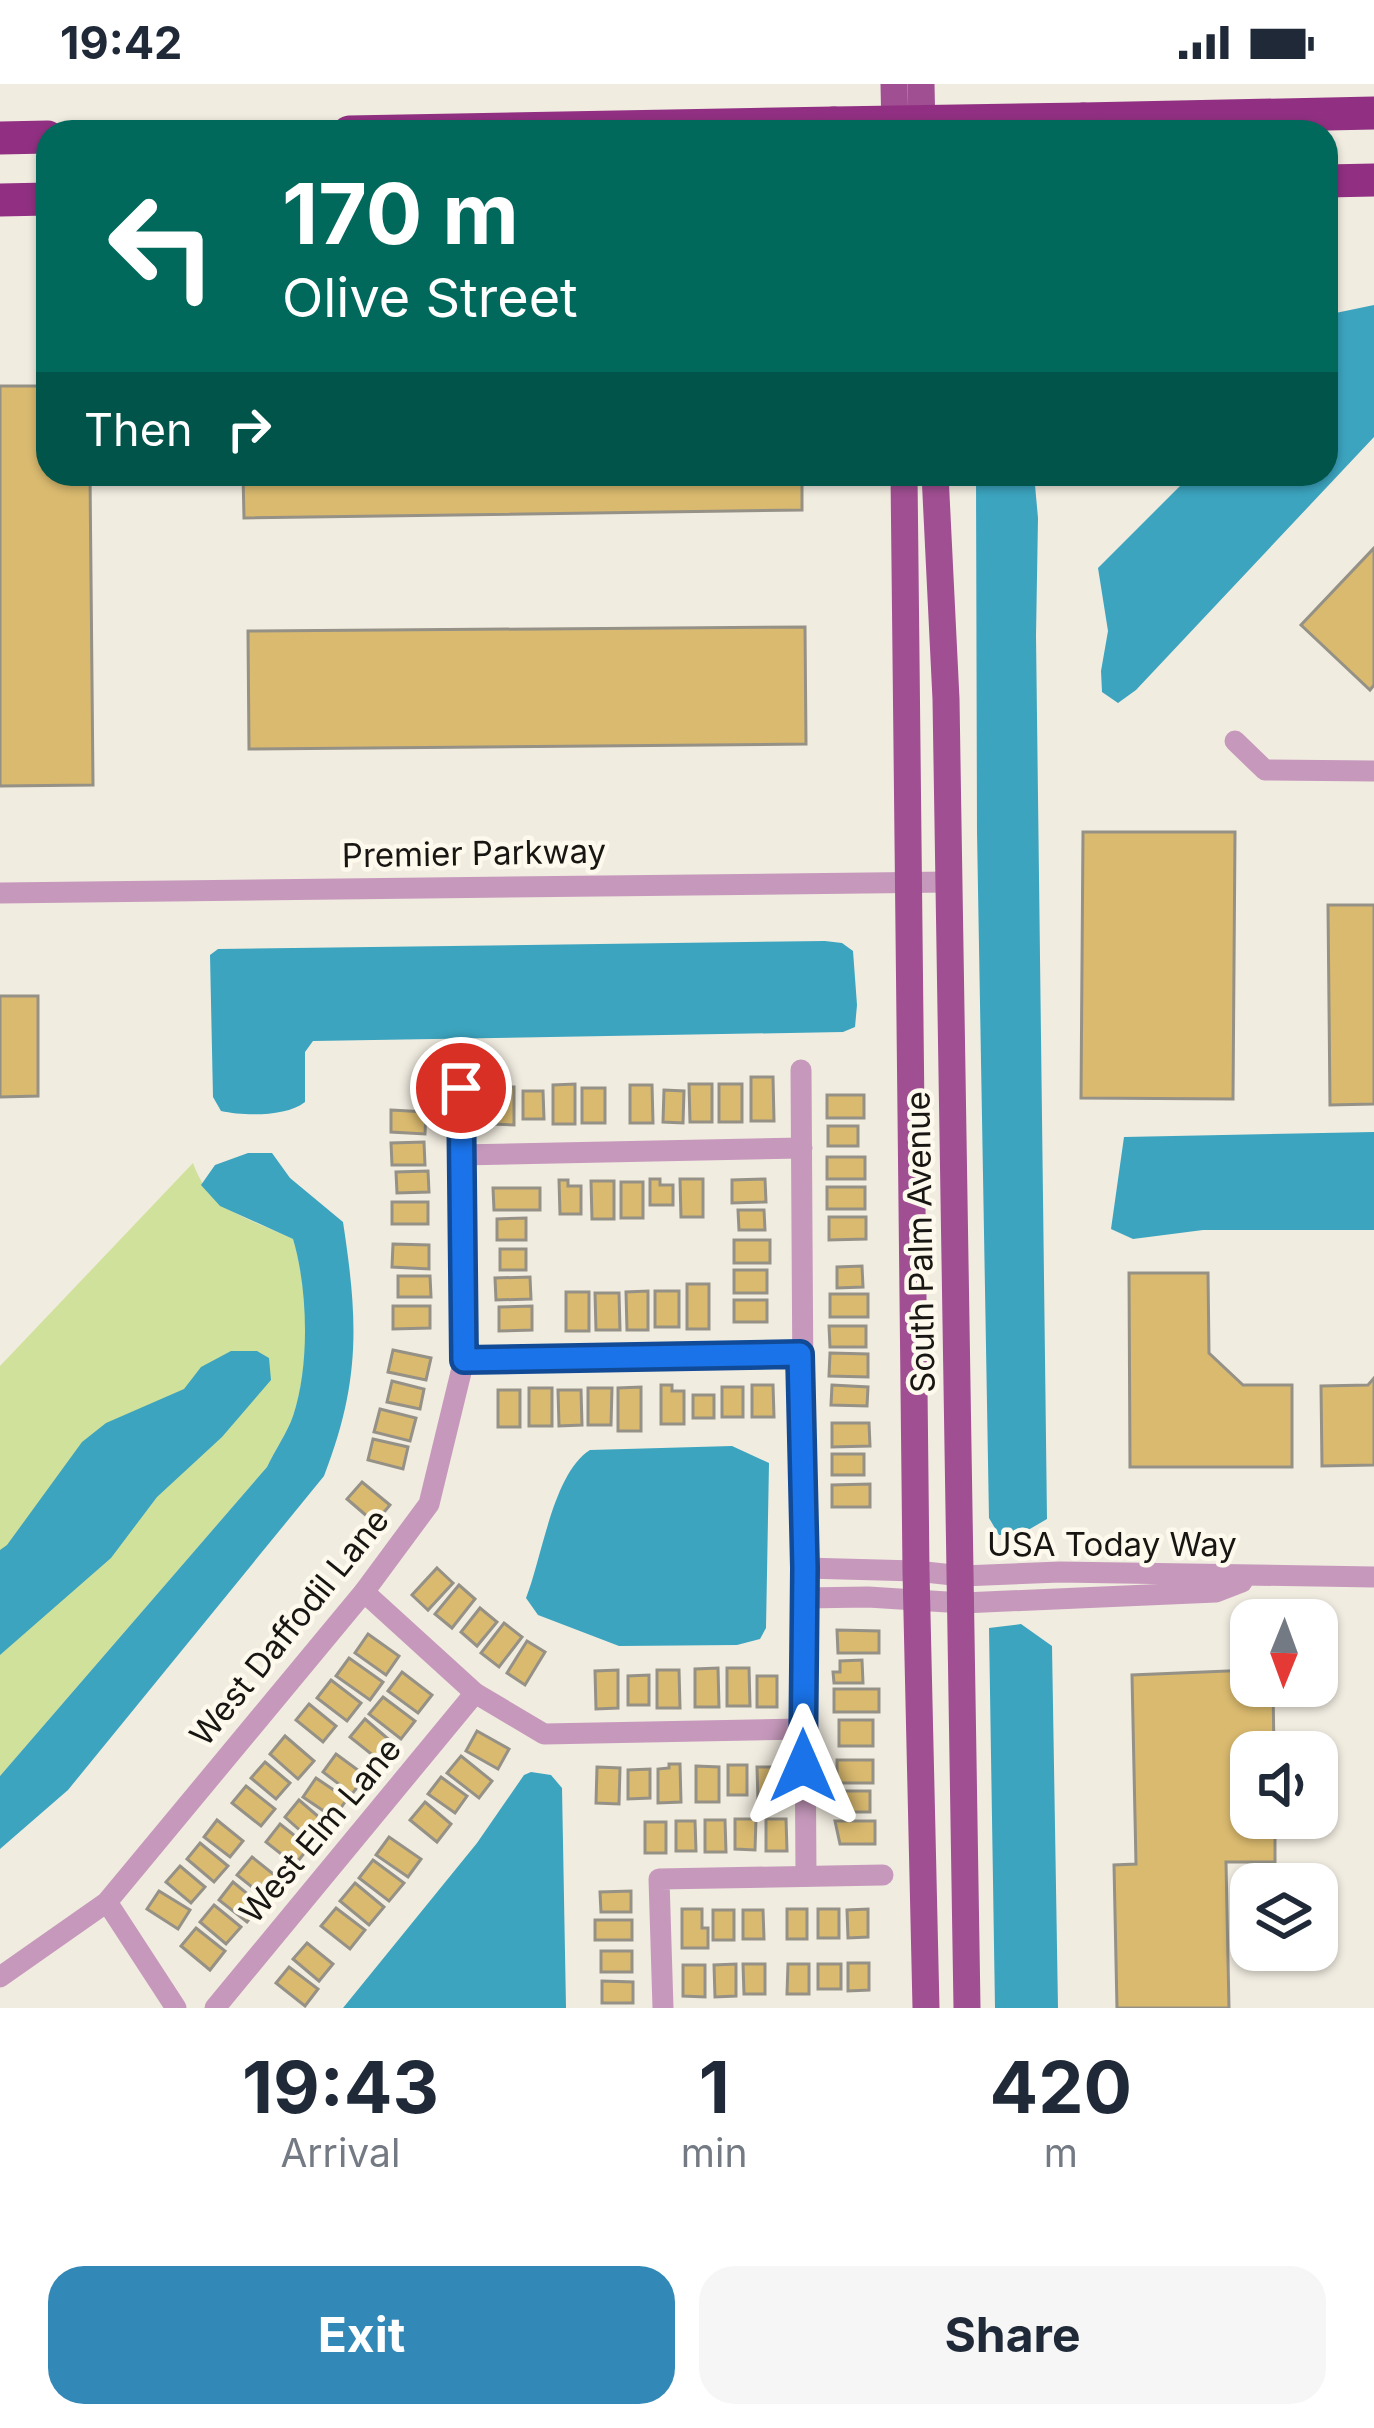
<!DOCTYPE html>
<html lang="en">
<head>
<meta charset="utf-8">
<style>
	body { margin:0; font-family:Inter,sans-serif; background:#f6f6f7; color:#1f2937; height:100vh; display:flex; flex-direction:column; font-size:45px; white-space:nowrap }
	* { box-sizing:border-box; margin:0 }
	p { font-size:39px; color:#747a83 }
	.icon { flex:none; width:66px; height:66px; fill:none; stroke:currentColor; stroke-width:2; stroke-linecap:round; stroke-linejoin:round }
	.map { position:relative; height:1924px; overflow:hidden }
	.side { display:flex; flex-direction:column; background:#fff; flex:1 }
	.side>* { flex:none }
	.banner { position:absolute; left:36px; top:36px; width:1302px; height:366px; border-radius:36px; box-shadow:0 3px 9px #0004; background:#00695c; color:#fff; overflow:hidden }
	.needle { width:78px; rotate:181deg }
	.tools { position:absolute; left:1230px; top:1515px; display:grid; gap:24px }
	.tools a { display:grid; place-items:center; width:108px; height:108px; border-radius:24px; background:#fff; box-shadow:0 3px 9px #0004; font-size:60px }
	.pin { position:absolute; display:grid; place-items:center; width:102px; height:102px; color:#fff; margin:-51px; border:6px solid #fff; border-radius:50%; box-shadow:0 3px 12px #0007 }
	.me { position:absolute; width:132px; margin:-66px; rotate:0deg; stroke-linejoin:round; filter:drop-shadow(0 0 9px #0008) }
	.turn { display:flex; align-items:center; gap:42px; height:252px; padding:0 48px; font-size:54px }
	.turn .icon { width:156px; height:156px; stroke-width:2.5 }
	.turn b { display:block; font-size:84px; line-height:102px }
	.then { display:flex; align-items:center; height:114px; padding:0 48px; background:#0003; gap:24px; font-size:45px }
	.eta { display:flex; justify-content:space-evenly; align-items:center; height:204px; text-align:center }
	.eta b { font-size:72px; font-weight:700; line-height:84px }
	.action { display:flex; gap:24px; margin-top:auto; padding:24px 48px }
	.action a { flex:1; height:138px; border-radius:36px; background:#3288b7; color:#fff; font-size:48px; font-weight:700; line-height:138px; text-align:center }
	.action a+a { background:#f6f6f7; color:#1f2937 }
	.status { display:flex; justify-content:space-between; align-items:center; height:84px; padding:0 60px; background:#fff; direction:ltr }
	.status svg { height:33px; fill:currentColor }
	.map>svg:first-child { display:block }
</style>
</head>
<body>
<div class="status"><b>19:42</b><svg viewBox="0 0 49 12"><path d="M0 12V9h3v3zM5 12V6h3v6zM10 12V3h3v9zM15 12V0h3v12zM26 1h20v11H26zM47 4h2v5h-2z"/></svg></div>
<div class="map">
<svg width="1374" height="1924" viewBox="0 0 1374 1924">
	<rect width="100%" height="100%" fill="#f1ece0"/>
	<path fill="#d0e19b" d="M193 1079C211 1129 248 1133 293 1155 309 1208 311 1279 293 1332 287 1349 275 1366 267 1383L0 1692V1282Z"/>
	<g fill="#3ca4bf">
		<path d="M1374 221V353L1136 606 1118 619 1102 608 1101 587 1108 547 1098 484 1192 390H1326V231Z"/>
		<path d="M976 390H1034L1038 434 1036 552 1047 1435 1023 1449 999 1451 989 1434 977 748Z"/>
		<path d="M825 857 842 859 853 867 857 921 855 943 843 948 313 957 305 968V1018C286 1033 244 1032 221 1027L213 1013 210 871 218 865Z"/>
		<path d="M1374 1048V1146H1203L1133 1155 1111 1145 1124 1053Z"/>
		<path d="M248 1069H272L290 1094 343 1138C358 1236 361 1297 324 1392L68 1706 0 1765V1692L267 1383C275 1366 287 1349 293 1332 310 1282 308 1205 293 1155L220 1122 201 1101 215 1081Z"/>
		<path d="M231 1267H257L269 1274 271 1296 222 1353 157 1413 111 1474 0 1571V1466L7 1461 82 1358 106 1339 184 1305 201 1283Z"/>
		<path d="M732 1362 769 1379 766 1544 760 1555 737 1561 619 1562 538 1531 526 1514C542 1474 553 1389 590 1366Z"/>
		<path d="M1021 1540 1052 1562 1058 1924H995L989 1544Z"/>
		<path d="M531 1688 551 1691 562 1704 566 1924H343L477 1759 524 1691Z"/>
	</g>
	<g fill="#daba6f" stroke="#959186" stroke-width="3">
		<path d="M0 302H48V390H90L93 701 0 702Z"/>
		<path d="M243 390H802V426L244 434Z"/>
		<path d="M1374 464V601L1370 606 1301 541Z"/>
		<path d="M805 543 806 660 249 665 248 547Z"/>
		<path d="M1083 748H1235L1233 1015 1081 1014Z"/>
		<path d="M1328 821H1374V1020L1330 1021Z"/>
		<path d="M0 912H38V1012L0 1013Z"/>
		<path d="M751 993H773L774 1037H751Z"/>
		<path d="M575 1000V1040H553V1001Z"/>
		<path d="M689 1000H712V1038H690Z"/>
		<rect x="719" y="1000" width="23" height="38"/>
		<path d="M630 1001H652L653 1039H630Z"/>
		<path d="M492 1003H514V1041L492 1040Z"/>
		<rect x="582" y="1004" width="23" height="35"/>
		<path d="M664 1006 684 1007 683 1039 663 1038Z"/>
		<path d="M523 1007H543L544 1035H523Z"/>
		<rect x="827" y="1011" width="37" height="23"/>
		<path d="M391 1026 426 1028 425 1050 391 1048Z"/>
		<rect x="828" y="1042" width="30" height="20"/>
		<path d="M424 1058 425 1081H392L391 1059Z"/>
		<rect x="827" y="1073" width="38" height="22"/>
		<path d="M428 1087 429 1108 397 1109 396 1088Z"/>
		<path d="M650 1095H660V1101H673V1121H650Z"/>
		<path d="M680 1095H703V1133H681Z"/>
		<path d="M765 1095 766 1118 732 1119V1096Z"/>
		<path d="M559 1096H568V1102H581V1130H560Z"/>
		<path d="M591 1097H614V1135H592Z"/>
		<rect x="621" y="1098" width="22" height="36"/>
		<rect x="827" y="1103" width="38" height="22"/>
		<path d="M493 1104H540V1126H494Z"/>
		<rect x="392" y="1118" width="36" height="22"/>
		<path d="M738 1126H764L765 1146H739Z"/>
		<path d="M829 1133H866V1155L829 1156Z"/>
		<path d="M526 1134V1156H497V1135Z"/>
		<rect x="734" y="1156" width="36" height="23"/>
		<path d="M393 1160 429 1161V1185L392 1183Z"/>
		<rect x="500" y="1165" width="26" height="21"/>
		<path d="M862 1182 863 1203 837 1204V1183Z"/>
		<rect x="734" y="1186" width="33" height="23"/>
		<path d="M1129 1189H1208L1209 1269 1243 1301H1292V1383H1130Z"/>
		<path d="M398 1192H430L431 1213H398Z"/>
		<path d="M530 1193 531 1215 496 1216 495 1194Z"/>
		<rect x="687" y="1200" width="22" height="45"/>
		<path d="M648 1207V1246H627L626 1208Z"/>
		<rect x="655" y="1207" width="24" height="36"/>
		<rect x="566" y="1208" width="23" height="39"/>
		<path d="M595 1209H619L620 1246H596Z"/>
		<rect x="830" y="1210" width="38" height="23"/>
		<rect x="734" y="1216" width="33" height="22"/>
		<path d="M393 1222H430V1244L393 1245Z"/>
		<path d="M532 1222V1246L499 1247V1223Z"/>
		<path d="M829 1242H866V1263H830Z"/>
		<path d="M393 1266 431 1274 426 1296 388 1288Z"/>
		<path d="M830 1269 868 1270V1293L829 1292Z"/>
		<path d="M1374 1294V1381L1322 1382 1321 1302 1368 1301Z"/>
		<path d="M392 1297 424 1305 420 1325 387 1318Z"/>
		<path d="M661 1301H672V1307H684V1340H661Z"/>
		<path d="M752 1301H773L774 1333H752Z"/>
		<path d="M832 1301 868 1303 867 1322 831 1321Z"/>
		<path d="M641 1303V1347H618V1304Z"/>
		<rect x="722" y="1303" width="21" height="30"/>
		<rect x="529" y="1304" width="23" height="38"/>
		<path d="M588 1304H612L611 1341H588Z"/>
		<rect x="498" y="1306" width="22" height="37"/>
		<path d="M558 1306H581L582 1341 559 1342Z"/>
		<rect x="693" y="1311" width="21" height="23"/>
		<path d="M380 1325 416 1334 410 1357 374 1348Z"/>
		<path d="M832 1339H869L870 1362 832 1363Z"/>
		<path d="M373 1355 408 1363 403 1385 368 1376Z"/>
		<rect x="832" y="1370" width="32" height="21"/>
		<path d="M362 1398 390 1421 375 1439 347 1415Z"/>
		<path d="M870 1400V1423H832V1401Z"/>
		<path d="M437 1484 453 1499 428 1526 412 1511Z"/>
		<path d="M459 1501 475 1515 452 1544 435 1530Z"/>
		<path d="M480 1524 497 1538 477 1562 461 1548Z"/>
		<path d="M504 1539 522 1553 499 1583 481 1569Z"/>
		<path d="M837 1546 879 1547V1569H838Z"/>
		<path d="M368 1550 399 1572 386 1591 355 1569Z"/>
		<path d="M527 1557 545 1568 525 1601 507 1589Z"/>
		<path d="M349 1574 383 1598 370 1616 336 1592Z"/>
		<path d="M862 1576 863 1599H834L833 1588H840V1577Z"/>
		<path d="M718 1584 719 1623H695V1585Z"/>
		<path d="M727 1584H749L750 1622H727Z"/>
		<path d="M618 1586V1624L596 1625 595 1587Z"/>
		<path d="M657 1586H679L680 1624H657Z"/>
		<path d="M1251 1586V1602H1273L1274 1668H1251V1734H1275V1778H1226L1229 1924H1117L1114 1781 1136 1780 1132 1591Z"/>
		<path d="M402 1588 432 1611 418 1629 388 1607Z"/>
		<path d="M649 1591V1621H628V1592Z"/>
		<rect x="757" y="1592" width="20" height="31"/>
		<path d="M331 1596 361 1619 347 1637 317 1614Z"/>
		<rect x="834" y="1605" width="45" height="23"/>
		<path d="M383 1613 415 1637 401 1655 369 1630Z"/>
		<path d="M309 1620 336 1642 323 1658 296 1636Z"/>
		<path d="M365 1635 394 1660 380 1677 350 1653Z"/>
		<rect x="839" y="1636" width="34" height="26"/>
		<path d="M477 1647 509 1665 498 1685 466 1667Z"/>
		<path d="M285 1652 314 1677 298 1695 270 1670Z"/>
		<path d="M336 1670 366 1692 352 1710 323 1688Z"/>
		<path d="M461 1672 492 1697 479 1714 447 1689Z"/>
		<rect x="837" y="1676" width="36" height="23"/>
		<path d="M265 1678 290 1699 276 1715 251 1694Z"/>
		<path d="M669 1680H680L681 1718 658 1719V1685L669 1684Z"/>
		<rect x="728" y="1681" width="19" height="30"/>
		<path d="M696 1682 719 1683V1718H696Z"/>
		<path d="M597 1683 620 1684 619 1720 596 1719Z"/>
		<path d="M757 1683H780L781 1717H758Z"/>
		<path d="M650 1685V1714L628 1715V1686Z"/>
		<path d="M441 1693 467 1712 455 1729 428 1710Z"/>
		<path d="M316 1694 347 1715 334 1734 303 1713Z"/>
		<path d="M246 1702 275 1725 261 1742 232 1719Z"/>
		<rect x="836" y="1707" width="34" height="21"/>
		<path d="M299 1716 327 1740 312 1757 285 1733Z"/>
		<path d="M425 1718 451 1740 437 1758 410 1736Z"/>
		<path d="M735 1735H756L755 1766 735 1765Z"/>
		<path d="M766 1735H786L787 1767H766Z"/>
		<path d="M217 1736 243 1757 230 1773 204 1753Z"/>
		<path d="M705 1736H725L726 1768H705Z"/>
		<path d="M676 1737H695L696 1767H676Z"/>
		<path d="M835 1737H875V1760H840Z"/>
		<rect x="645" y="1738" width="21" height="31"/>
		<path d="M280 1740 309 1763 295 1781 266 1758Z"/>
		<path d="M389 1753 421 1775 408 1793 376 1771Z"/>
		<path d="M200 1759 228 1782 214 1798 187 1775Z"/>
		<path d="M252 1773 282 1797 267 1815 237 1791Z"/>
		<path d="M373 1776 404 1799 389 1817 359 1794Z"/>
		<path d="M180 1782 205 1803 191 1819 166 1798Z"/>
		<path d="M233 1798 261 1821 247 1838 219 1816Z"/>
		<path d="M355 1799 384 1823 369 1841 340 1817Z"/>
		<path d="M159 1807 190 1826 178 1845 147 1825Z"/>
		<path d="M631 1807V1828H601L600 1808Z"/>
		<path d="M214 1821 241 1843 226 1860 200 1838Z"/>
		<path d="M336 1824 365 1846 350 1865 321 1842Z"/>
		<path d="M682 1825H702V1844H708V1864H682Z"/>
		<rect x="787" y="1825" width="20" height="30"/>
		<rect x="818" y="1825" width="21" height="29"/>
		<path d="M868 1825V1853L848 1854 847 1826Z"/>
		<rect x="713" y="1826" width="21" height="30"/>
		<path d="M743 1826H763L764 1855H743Z"/>
		<rect x="595" y="1836" width="37" height="20"/>
		<path d="M196 1844 225 1867 210 1886 181 1862Z"/>
		<path d="M307 1859 333 1880 319 1897 293 1875Z"/>
		<rect x="601" y="1867" width="31" height="21"/>
		<path d="M848 1879H869V1906L848 1907Z"/>
		<path d="M736 1880V1912L715 1913 714 1881Z"/>
		<path d="M743 1880H765V1910H744Z"/>
		<path d="M788 1880H809V1910H787Z"/>
		<rect x="818" y="1880" width="23" height="25"/>
		<path d="M683 1881H705V1913L683 1912Z"/>
		<path d="M289 1883 318 1905 305 1922 276 1899Z"/>
		<path d="M602 1897 633 1898V1919H602Z"/>
	</g>
	<g fill="none" stroke-linecap="round" stroke-linejoin="round">
		<g stroke="#c699bc" stroke-width="21">
			<path d="M1235 657 1265 686 1374 687"/>
			<path d="M0 809 949 798"/>
			<path d="M801 986 806 1792"/>
			<path d="M461 1071 802 1064"/>
			<path d="M464 1276 800 1270"/>
			<path d="M805 1484 916 1487 962 1492 1060 1488 1374 1493"/>
			<path d="M364 1508 475 1609 544 1650 802 1645"/>
			<path d="M804 1514 868 1513 963 1519 1216 1508 1242 1498"/>
			<path d="M107 1818 176 1924"/>
			<path d="M0 1893 107 1818 364 1508 429 1420 464 1276 461 1004"/>
			<path d="M215 1924 475 1609"/>
			<path d="M663 1924 659 1795 883 1791"/>
		</g>
		<g stroke="#a04f92" stroke-width="27">
			<path d="M894 0 895 48"/>
			<path d="M921 0 922 48"/>
			<path d="M904 390 916 1487 926 1924"/>
			<path d="M935 390 946 615 967 1924"/>
		</g>
		<g stroke="#913082" stroke-width="33">
			<path d="M1083 35 1374 29"/>
			<path d="M349 48 834 39"/>
			<path d="M0 54 48 53"/>
			<path d="M1326 97 1374 96"/>
			<path d="M0 116 48 115"/>
		</g>
		<path stroke="#913082" stroke-width="33" d="M834 39 1083 35"/>
	</g>
	<g fill="none" stroke-linecap="round" stroke-linejoin="round">
		<defs>
			<path id="route" d="M461 1004 464 1276 800 1270 805 1484 803 1682"/>
		</defs>
		<use href="#route" stroke="#114b97" stroke-width="30"/>
		<use href="#route" stroke="#1a73e8" stroke-width="21"/>
	</g>
	<g text-anchor="middle" dominant-baseline="central" stroke-width="9" stroke-linejoin="round" paint-order="stroke">
		<g font-size="33" fill="#181612" stroke="#fef9ed">
			<text transform="translate(474 769) rotate(-1)">Premier Parkway</text>
			<text transform="translate(920 1158) rotate(-91)">South Palm Avenue</text>
			<text x="1112" y="1460">USA Today Way</text>
			<text transform="translate(289 1543) rotate(-51)">West Daffodil Lane</text>
			<text transform="translate(320 1746) rotate(-50)">West Elm Lane</text>
		</g>
	</g>
</svg>
<div class="tools">
<a><svg class="needle" viewBox="-14 -14 28 28"><path d="M0-13l5 13h-10z" fill="#e53935"/><path d="M0 13l5-13h-10z" fill="#747a83"/></svg></a>
<a><svg class="icon" aria-label="sound" viewBox="0 0 24 24"><path d="M4 9h4l5-4v14l-5-4H4zM17 9q2 3 0 6"/></svg></a>
<a><svg class="icon" aria-label="layers" viewBox="0 0 24 24"><path d="M12 4l9 5-9 5-9-5zM3 14l9 5 9-5"/></svg></a>
</div>
<div class="pin" style="left:461px;top:1004px;background:#d93025"><svg class="icon" aria-label="arrive" viewBox="0 0 24 24"><path d="M6 21V4h12l-3 4 3 4H6"/></svg></div>
<svg class="me" style="left:803px;top:1682px" viewBox="-20 -20 40 40"><path d="M0-17L14 15 0 8-14 15z" fill="#1a73e8" stroke="#fff" stroke-width="4"/></svg>
<div class="banner">
<div class="turn"><svg class="icon" aria-label="left" viewBox="0 0 24 24"><path d="M17 20v-9H6M10 6l-5 5 5 5"/></svg><div><b>170 m</b>Olive Street</div></div>
<div class="then">Then<svg class="icon" aria-label="right" viewBox="0 0 24 24"><path d="M7 20v-9h11M14 6l5 5-5 5"/></svg></div>
</div>
</div>
<section class="side">
<div class="eta">
<div><b>19:43</b><p>Arrival</p></div>
<div><b>1</b><p>min</p></div>
<div><b>420</b><p>m</p></div>
</div>
<div class="action"><a>Exit</a><a>Share</a></div>
</section>
</body>
</html>
